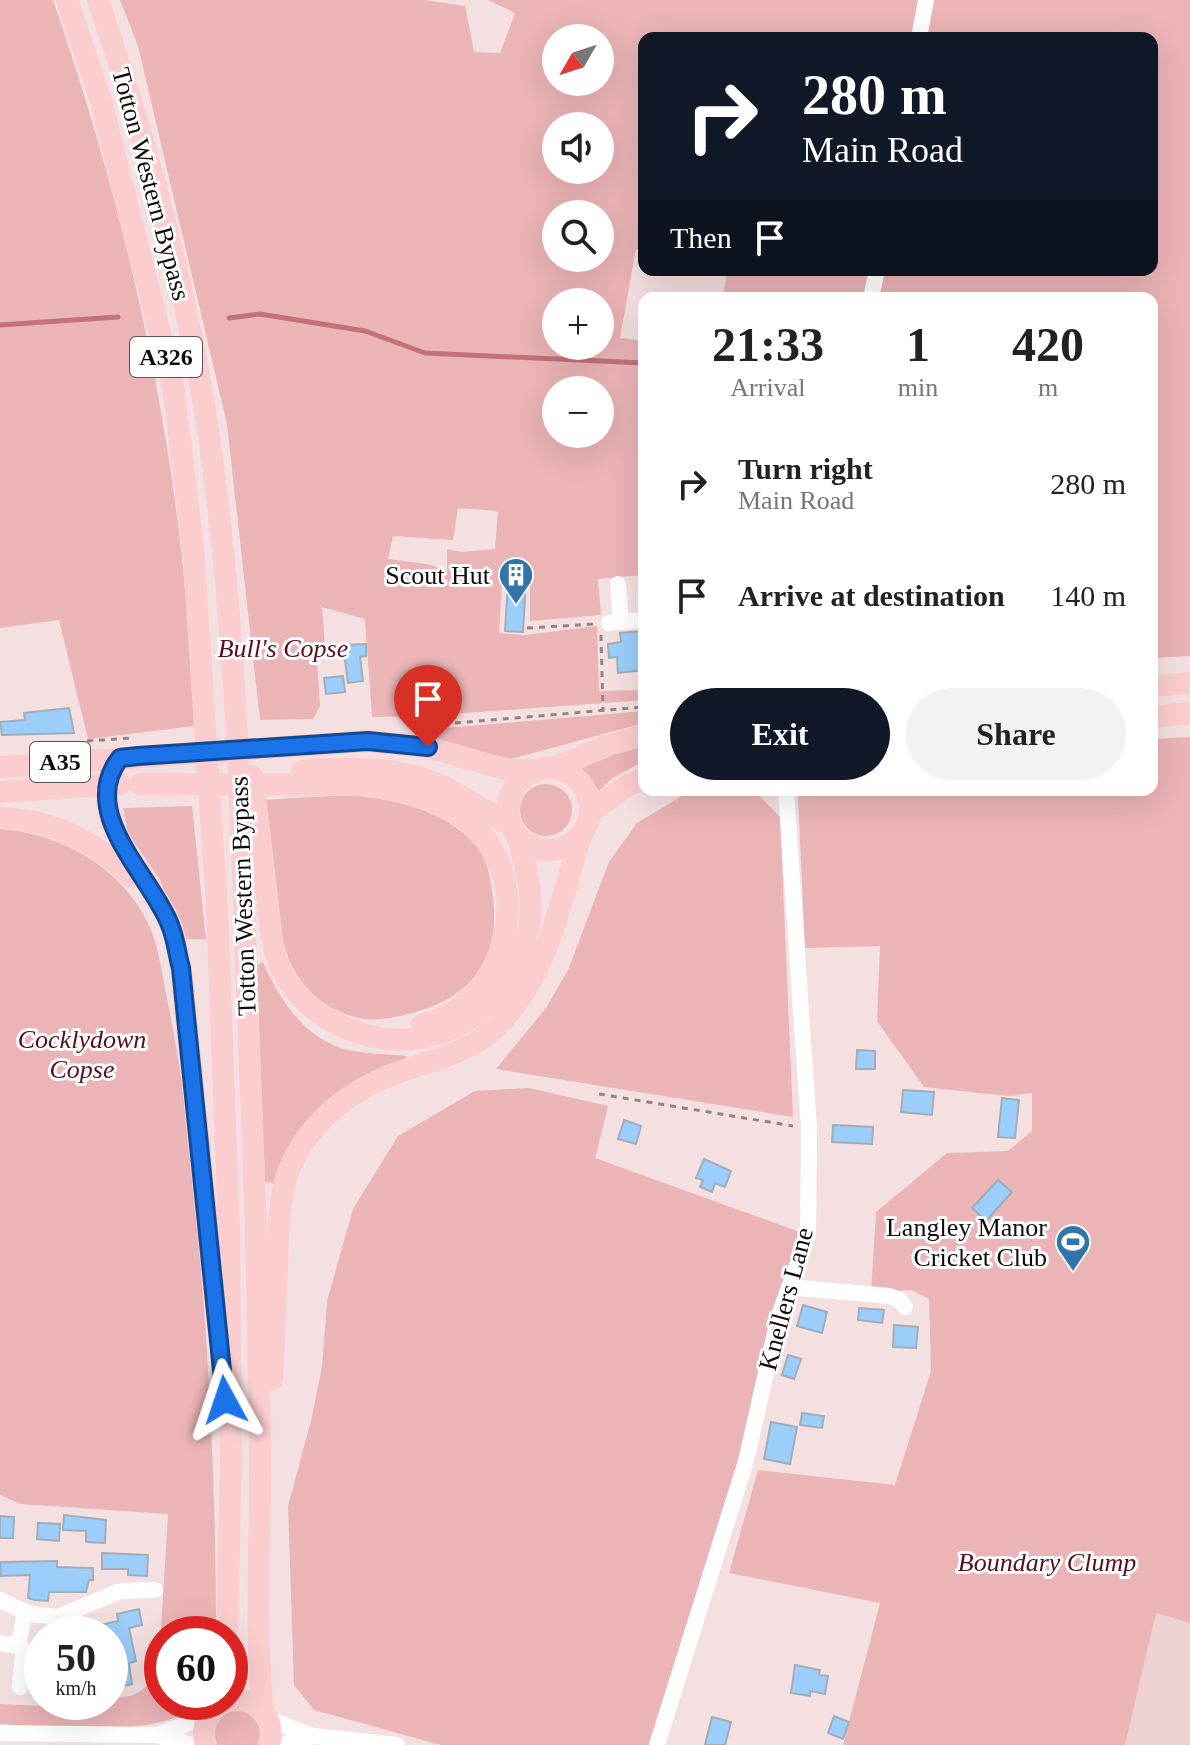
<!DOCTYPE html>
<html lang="en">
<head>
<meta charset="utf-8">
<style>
	body { margin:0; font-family:Georgia,serif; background:#f2f2f2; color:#222; height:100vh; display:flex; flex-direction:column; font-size:30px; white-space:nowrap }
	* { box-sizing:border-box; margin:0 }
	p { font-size:26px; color:#767676 }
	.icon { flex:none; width:44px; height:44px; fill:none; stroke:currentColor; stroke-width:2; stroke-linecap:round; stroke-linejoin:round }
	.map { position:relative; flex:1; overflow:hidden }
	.details { position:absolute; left:638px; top:292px; width:520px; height:504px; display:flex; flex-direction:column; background:#fff; border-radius:16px; box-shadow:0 8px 32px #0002 }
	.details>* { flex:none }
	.hud { position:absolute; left:638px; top:32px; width:520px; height:244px; border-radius:16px; box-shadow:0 8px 32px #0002; background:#111827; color:#fff; overflow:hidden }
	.needle { width:52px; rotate:231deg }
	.tools { position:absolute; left:542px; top:24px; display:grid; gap:16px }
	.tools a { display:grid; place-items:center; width:72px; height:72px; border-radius:50%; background:#fff; box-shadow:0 8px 32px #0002; font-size:40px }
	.speed { position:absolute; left:24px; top:1616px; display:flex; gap:16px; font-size:40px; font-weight:700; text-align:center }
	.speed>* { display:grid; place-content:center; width:104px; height:104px; border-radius:50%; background:#fff; box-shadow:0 8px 32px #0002; line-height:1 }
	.speed small { font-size:20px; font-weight:400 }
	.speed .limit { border:12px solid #d22; background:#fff; color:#111 }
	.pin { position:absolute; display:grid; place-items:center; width:68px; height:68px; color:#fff; margin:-82px -34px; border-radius:50% 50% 50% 0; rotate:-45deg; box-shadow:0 0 8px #0007 }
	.pin .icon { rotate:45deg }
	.me { position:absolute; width:88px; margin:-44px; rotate:355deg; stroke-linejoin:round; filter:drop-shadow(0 0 6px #0008) }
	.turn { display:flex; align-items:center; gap:28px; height:168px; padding:0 32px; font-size:36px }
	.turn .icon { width:104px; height:104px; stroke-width:2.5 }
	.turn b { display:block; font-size:56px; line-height:68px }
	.then { display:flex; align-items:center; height:76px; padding:0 32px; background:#0003; gap:16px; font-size:30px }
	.eta { display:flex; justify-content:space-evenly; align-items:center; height:136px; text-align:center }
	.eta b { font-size:48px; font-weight:800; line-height:56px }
	.cta { display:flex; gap:16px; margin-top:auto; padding:16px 32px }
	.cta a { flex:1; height:92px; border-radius:48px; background:#111827; color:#fff; font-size:32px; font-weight:800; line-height:92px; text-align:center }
	.cta a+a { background:#f2f2f2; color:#222 }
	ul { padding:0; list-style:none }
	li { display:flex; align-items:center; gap:24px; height:112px; padding:0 32px }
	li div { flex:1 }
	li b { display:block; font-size:30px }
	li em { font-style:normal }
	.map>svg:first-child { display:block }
</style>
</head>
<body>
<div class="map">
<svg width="1190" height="1745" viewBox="0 0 1190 1745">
	<rect width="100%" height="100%" fill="#f4e0e1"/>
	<path fill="#eed2d3" d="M1156 1613 1190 1623V1745H1125Z"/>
	<g fill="#ebb4b7" fill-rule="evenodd">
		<path d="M0 0H53C134 235 186 477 194 726L88 739 59 620 0 628Z"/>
		<path d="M120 0H424L465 6 474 52 500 53 515 13 488 0H1190V656L1152 658V298H722L728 270H1152V38H644V250L636 249 620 338 644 341V575L598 579 601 615 530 621V571L503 567 499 633 525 635 597 626 599 691 644 690V700L425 716 372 717 365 619 322 607 325 646 316 649 320 706 313 719 260 720 227 424 138 46ZM556 38H600V82H556ZM556 126H600V170H556ZM556 214H600V258H556ZM556 302H600V346H556ZM556 390H600V434H556ZM458 508 498 511 495 549 462 552 447 549V570L427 564 388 559 393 536 453 540Z"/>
		<path d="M644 711V723L511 759 432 740 434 729Z"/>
		<path d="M1190 737V1623L1156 1613 1125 1745H843L880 1603 729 1573 758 1470 895 1485 931 1371 929 1299 912 1290 871 1292 876 1212 947 1153 1008 1151 1032 1131V1093L1008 1096 924 1087 877 1021 880 946 805 948 798 796 821 790H1152V739Z"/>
		<path d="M644 740V761L611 779 599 791 579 767Z"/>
		<circle cx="546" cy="810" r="26"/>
		<path d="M692 790H754L780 817 793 1117 496 1069 546 1008 568 970 609 862 637 823Z"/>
		<path d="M345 795C391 798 445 809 476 846 487 859 490 875 492 891 503 958 472 999 408 1014 384 1020 366 1023 343 1013 322 1004 304 993 293 972 273 933 269 846 262 800Z"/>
		<path d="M192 806 206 939H186L160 880 128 833 123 808Z"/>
		<path d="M0 829C64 834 127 870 152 932 160 955 163 980 168 1003 178 1055 186 1106 191 1159 207 1316 216 1473 216 1631L215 1634H162V1702H197C169 1740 44 1727 0 1724V1704L66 1707 68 1702H110V1697C139 1700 150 1687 159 1663L168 1514 21 1504 0 1495Z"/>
		<path d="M263 962C279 999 305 1040 348 1050 367 1054 387 1054 406 1056L410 1062C326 1093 314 1103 274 1183L263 1182 254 967Z"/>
		<path d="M529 1088 608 1106 595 1158 808 1235 746 1461 656 1745H441L314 1710 294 1685 288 1506 311 1421 322 1367 327 1301 353 1209 398 1136 475 1091Z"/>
		<path d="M239 1708C258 1716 262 1725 259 1745H216L214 1727 223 1713Z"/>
	</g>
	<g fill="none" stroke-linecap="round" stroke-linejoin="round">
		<g stroke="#c37279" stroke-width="5">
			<path d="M229 318 260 314 365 331 425 353 644 363"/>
			<path d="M0 325 118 317"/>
		</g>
	</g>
	<g fill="#9bcefa" stroke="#a1adb8" stroke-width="2">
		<path d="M508 580 526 581 523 632 505 631Z"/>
		<path d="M643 631 644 670 618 673 617 657 609 658 608 644 621 642 620 633Z"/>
		<path d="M366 644V656L360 657 363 681 348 683 343 645Z"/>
		<path d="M343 676 345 692 326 694 324 678Z"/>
		<path d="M69 708 74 733 2 735 0 722 25 720 24 713Z"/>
		<path d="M857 1050 875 1051V1069H856Z"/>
		<path d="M903 1090 934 1092 932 1115 901 1112Z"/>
		<path d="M1002 1098 1019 1100 1015 1138 998 1137Z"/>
		<path d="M624 1120 641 1126 636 1144 618 1139Z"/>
		<path d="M833 1125 873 1127 872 1144 832 1142Z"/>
		<path d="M704 1159 731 1171 725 1187 715 1183 712 1192 700 1187 703 1180 696 1178Z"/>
		<path d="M998 1180 1012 1192 986 1221 972 1208Z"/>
		<path d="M803 1305 827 1312 822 1333 797 1326Z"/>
		<path d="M859 1308 884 1310 882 1323 858 1320Z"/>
		<path d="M894 1325 918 1327 916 1348 893 1347Z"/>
		<path d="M788 1355 801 1359 794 1379 782 1375Z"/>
		<path d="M802 1413 824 1416 822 1428 800 1425Z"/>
		<path d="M771 1422 797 1427 790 1464 764 1459Z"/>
		<path d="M64 1515 106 1520 105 1543 86 1542V1531L63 1530Z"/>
		<path d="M0 1516 14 1517 13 1538H0Z"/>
		<path d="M38 1523 60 1524 59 1541 37 1539Z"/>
		<path d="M102 1553 148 1555 147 1576 128 1575V1569H102Z"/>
		<path d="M57 1561V1567L93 1568V1580H89L86 1592H49L48 1601 35 1600 28 1598 30 1575 1 1576 0 1562Z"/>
		<path d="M139 1609 142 1625 129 1628 136 1661 129 1663 132 1684 110 1689V1634H83L82 1629 118 1621 117 1614Z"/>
		<path d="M795 1665 820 1670 819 1675 828 1676 825 1694 810 1691V1696L791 1693Z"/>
		<path d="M834 1716 849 1722 843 1739 828 1733Z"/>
		<path d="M712 1717 731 1722 725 1745H705Z"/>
	</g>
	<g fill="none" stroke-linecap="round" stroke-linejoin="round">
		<g stroke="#938585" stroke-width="3" stroke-dasharray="6 6" stroke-linecap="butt">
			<path d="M527 628 595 624"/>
			<path d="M601 635 603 711"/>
			<path d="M419 726 644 707"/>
			<path d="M87 741 132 738"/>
			<path d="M599 1094 793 1126"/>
		</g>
		<g stroke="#fff" stroke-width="16">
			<path d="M919 38 926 0"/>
			<path d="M871 298 877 270"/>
			<path d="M618 584 621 622"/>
			<path d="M609 623 644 620"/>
			<path d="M789 1287 889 1296 900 1300 905 1307"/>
			<path d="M0 1600 30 1614 58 1617 120 1591 155 1590"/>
			<path d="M19 1641 23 1654 20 1687"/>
			<path d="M0 1643 11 1645 19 1641 25 1612"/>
			<path d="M268 1719 313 1736 397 1745"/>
			<path d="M0 1733 156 1735 193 1745"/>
			<path d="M156 1735 209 1716"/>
			<path d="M281 1745 313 1736"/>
			<path d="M657 1745 746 1461 779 1315 808 1235 809 1129 786 790"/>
		</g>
		<g stroke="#fbcdcf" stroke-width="22">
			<path d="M67 0 101 101 173 385 193 547 217 908 229 1229 231 1463 227 1634"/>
			<path d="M98 0C147 142 187 288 209 437 234 609 240 783 246 957 249 1064 255 1171 257 1278 258 1344 260 1411 260 1477 260 1556 255 1634 263 1712"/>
			<path d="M1152 686 1190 683"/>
			<path d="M1152 717 1190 713"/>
			<path d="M120 758C77 813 152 877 171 925 176 938 178 954 181 968L217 1319"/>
			<path d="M0 767 368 741 428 747 508 770H536"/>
			<path d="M554 768 609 745 644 735"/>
			<circle cx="549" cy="809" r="41"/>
			<path d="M302 771C349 767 398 766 442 786 466 798 489 813 512 826"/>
			<path d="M252 776C258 816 262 857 267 897 270 922 271 951 284 974 299 1001 324 1020 353 1031 433 1060 510 1013 528 930 536 899 525 865 517 835"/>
			<path d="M140 784 363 785C398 789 437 798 466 820 539 877 510 1003 422 1025"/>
			<path d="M0 792 121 784"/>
			<path d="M590 812 627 786 644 778"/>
			<path d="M0 818C51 820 94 840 130 876"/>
			<path d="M272 1379C274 1340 276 1302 277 1263 279 1232 278 1196 290 1167 311 1119 354 1087 402 1071 436 1059 468 1053 495 1028 548 978 560 901 581 835"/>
			<path d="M230 1701C256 1696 277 1719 269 1745"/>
			<path d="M206 1745C200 1726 209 1711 225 1702"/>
		</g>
	</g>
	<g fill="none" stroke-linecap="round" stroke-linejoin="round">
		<defs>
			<path id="route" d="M225 1400 181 968C177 954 176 939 170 925 152 877 77 813 120 758L138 756 368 741 428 747"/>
		</defs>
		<use href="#route" stroke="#114b97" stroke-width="20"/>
		<use href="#route" stroke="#1a73e8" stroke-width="14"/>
	</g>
	<defs>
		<symbol id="building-pin" viewBox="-11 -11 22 30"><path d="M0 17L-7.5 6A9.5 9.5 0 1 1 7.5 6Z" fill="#3076aa" stroke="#fff"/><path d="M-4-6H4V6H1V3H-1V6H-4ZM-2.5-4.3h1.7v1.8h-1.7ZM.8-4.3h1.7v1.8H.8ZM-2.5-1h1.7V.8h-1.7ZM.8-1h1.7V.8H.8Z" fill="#fff"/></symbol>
		<symbol id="stadium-pin" viewBox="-11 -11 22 30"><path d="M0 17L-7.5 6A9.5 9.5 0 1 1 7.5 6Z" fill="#3076aa" stroke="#fff"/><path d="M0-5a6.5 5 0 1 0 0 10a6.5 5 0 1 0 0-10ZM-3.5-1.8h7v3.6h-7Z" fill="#fff"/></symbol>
	</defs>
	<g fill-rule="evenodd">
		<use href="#building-pin" x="496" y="555" width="40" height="54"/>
		<use href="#stadium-pin" x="1053" y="1222" width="40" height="54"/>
	</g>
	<g text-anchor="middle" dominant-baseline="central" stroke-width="6" stroke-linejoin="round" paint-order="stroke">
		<g fill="#fff" stroke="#585454" stroke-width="2">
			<rect x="130" y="337" width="72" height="40" rx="6"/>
			<rect x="30" y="742" width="60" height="40" rx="6"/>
		</g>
		<g font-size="24" font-weight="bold" fill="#110b0b">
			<text x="166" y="357">A326</text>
			<text x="60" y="762">A35</text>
		</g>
		<g font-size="26" fill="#110b0b" stroke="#fff">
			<text transform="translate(151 184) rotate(75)">Totton Western Bypass</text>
			<text transform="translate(243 896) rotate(-92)">Totton Western Bypass</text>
			<text transform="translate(786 1299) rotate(-75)">Knellers Lane</text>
		</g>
		<g font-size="26" fill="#110b0b" stroke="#fff" text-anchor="end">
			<text x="490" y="575">Scout Hut</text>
			<text x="1047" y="1227">Langley Manor<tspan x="1047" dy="30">Cricket Club</tspan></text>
		</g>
		<g font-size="26" font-style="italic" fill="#590e1e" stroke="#fff">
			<text x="283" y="648">Bull's Copse</text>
			<text x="82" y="1039">Cocklydown<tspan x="82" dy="30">Copse</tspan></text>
			<text x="1047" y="1562">Boundary Clump</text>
		</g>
	</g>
</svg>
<div class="tools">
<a><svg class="needle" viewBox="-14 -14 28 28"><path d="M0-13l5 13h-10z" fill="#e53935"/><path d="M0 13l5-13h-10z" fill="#767676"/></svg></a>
<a><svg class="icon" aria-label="sound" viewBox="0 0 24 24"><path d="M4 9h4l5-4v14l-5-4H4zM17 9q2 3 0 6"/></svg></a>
<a><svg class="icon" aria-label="search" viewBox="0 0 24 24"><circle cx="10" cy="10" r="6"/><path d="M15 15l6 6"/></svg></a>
<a>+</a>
<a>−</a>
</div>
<div class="speed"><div>50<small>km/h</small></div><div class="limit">60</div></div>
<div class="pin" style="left:428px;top:747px;background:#d93025"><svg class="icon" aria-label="arrive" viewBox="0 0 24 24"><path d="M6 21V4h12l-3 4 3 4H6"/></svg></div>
<svg class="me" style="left:225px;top:1400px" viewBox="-20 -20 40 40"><path d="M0-17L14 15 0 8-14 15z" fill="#1a73e8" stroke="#fff" stroke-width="4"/></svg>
<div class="hud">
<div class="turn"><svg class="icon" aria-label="right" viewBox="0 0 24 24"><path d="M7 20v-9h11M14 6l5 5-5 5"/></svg><div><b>280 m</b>Main Road</div></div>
<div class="then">Then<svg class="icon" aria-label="arrive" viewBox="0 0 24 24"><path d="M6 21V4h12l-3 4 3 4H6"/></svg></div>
</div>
<section class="details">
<div class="eta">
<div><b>21:33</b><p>Arrival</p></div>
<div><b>1</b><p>min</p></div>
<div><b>420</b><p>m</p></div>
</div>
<ul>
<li><svg class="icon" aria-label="right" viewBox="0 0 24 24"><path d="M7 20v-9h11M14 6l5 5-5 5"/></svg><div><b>Turn right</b><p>Main Road</p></div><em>280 m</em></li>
<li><svg class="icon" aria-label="arrive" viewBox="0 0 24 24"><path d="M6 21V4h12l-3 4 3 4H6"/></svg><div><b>Arrive at destination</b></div><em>140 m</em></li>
</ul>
<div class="cta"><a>Exit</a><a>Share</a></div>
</section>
</div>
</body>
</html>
